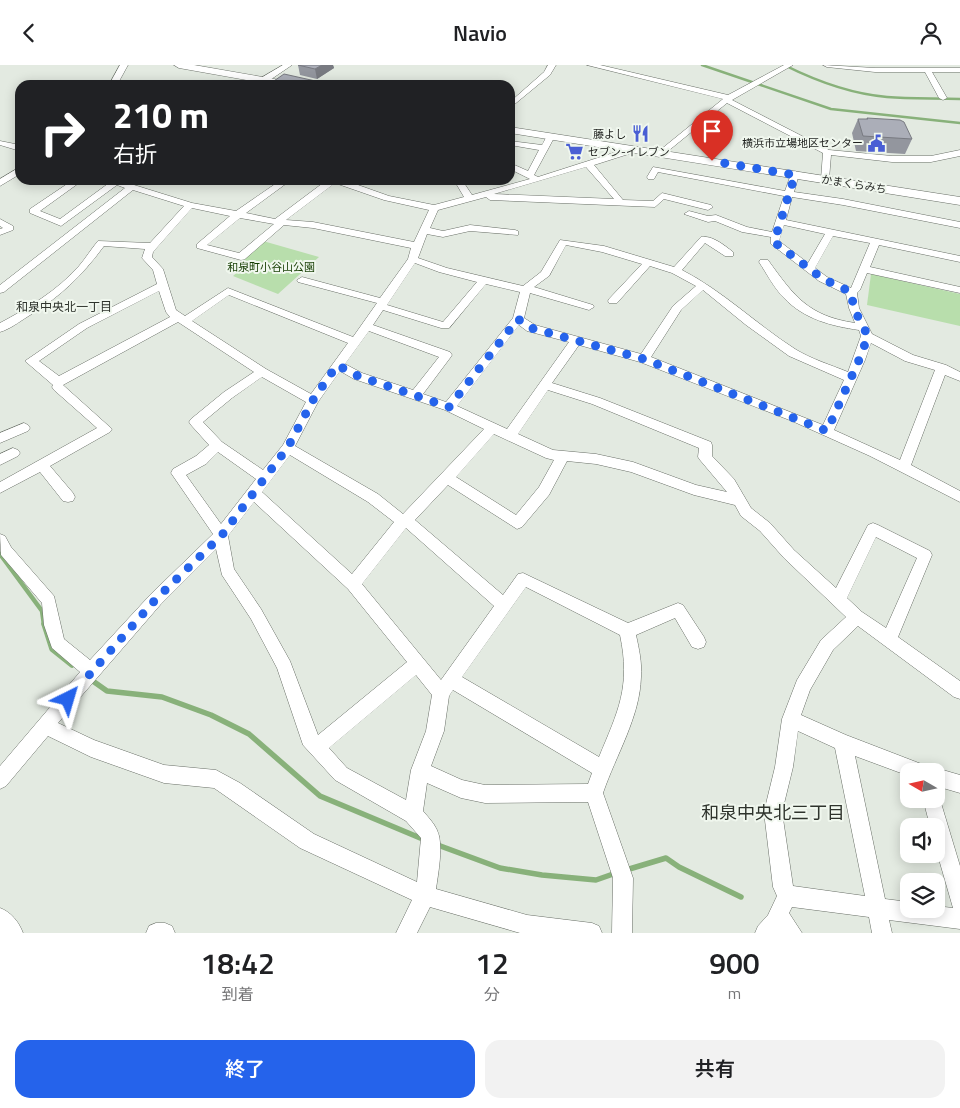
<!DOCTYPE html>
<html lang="ja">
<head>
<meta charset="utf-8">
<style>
	body { margin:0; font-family:"Titillium Web","Noto Sans JP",sans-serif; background:#f2f2f2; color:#202124; height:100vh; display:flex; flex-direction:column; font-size:19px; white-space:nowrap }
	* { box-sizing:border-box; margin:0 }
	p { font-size:16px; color:#757577 }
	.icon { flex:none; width:28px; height:28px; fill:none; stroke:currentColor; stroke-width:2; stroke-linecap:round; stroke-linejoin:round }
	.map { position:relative; height:868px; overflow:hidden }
	.side { display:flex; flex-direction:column; background:#fff; flex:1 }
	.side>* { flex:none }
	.guide { position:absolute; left:15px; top:15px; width:500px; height:105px; border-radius:15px; box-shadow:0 2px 12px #0003; background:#202124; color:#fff; overflow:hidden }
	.needle { width:32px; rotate:279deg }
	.buttons { position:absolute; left:900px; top:698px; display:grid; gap:10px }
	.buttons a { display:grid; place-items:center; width:45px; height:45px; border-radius:10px; background:#fff; box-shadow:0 2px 12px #0003; font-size:25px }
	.pin { position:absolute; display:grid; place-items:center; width:42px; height:42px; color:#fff; margin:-51px -21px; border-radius:50% 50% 50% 0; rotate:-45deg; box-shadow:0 0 5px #0007 }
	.pin .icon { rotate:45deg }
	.me { position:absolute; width:55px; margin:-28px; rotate:40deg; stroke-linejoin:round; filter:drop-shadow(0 0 4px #0008) }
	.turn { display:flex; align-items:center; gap:18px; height:105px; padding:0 15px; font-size:22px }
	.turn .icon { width:65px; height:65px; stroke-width:2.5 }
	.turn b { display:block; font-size:35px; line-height:42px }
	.eta { display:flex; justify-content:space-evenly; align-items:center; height:85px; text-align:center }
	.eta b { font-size:30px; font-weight:600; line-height:35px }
	.button { display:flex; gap:10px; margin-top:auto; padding:10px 15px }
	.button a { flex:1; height:58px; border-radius:15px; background:#2563eb; color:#fff; font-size:20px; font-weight:600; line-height:58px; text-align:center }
	.button a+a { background:#f2f2f2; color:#202124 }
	header { display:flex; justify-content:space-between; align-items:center; height:65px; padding:0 15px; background:#fff; font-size:22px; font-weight:600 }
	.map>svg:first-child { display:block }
</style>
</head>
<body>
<header><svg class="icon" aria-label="back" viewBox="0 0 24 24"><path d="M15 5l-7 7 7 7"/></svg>Navio<svg class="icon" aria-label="person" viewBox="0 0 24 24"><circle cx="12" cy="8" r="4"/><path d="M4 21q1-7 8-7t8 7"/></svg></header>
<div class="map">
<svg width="960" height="868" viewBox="0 0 960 868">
	<rect width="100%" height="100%" fill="#e3eae1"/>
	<g fill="#b8deac">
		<path d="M263 176 319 192 278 229 233 211 248 198 241 195Z"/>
		<path d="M871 209 960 229V261L867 240Z"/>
	</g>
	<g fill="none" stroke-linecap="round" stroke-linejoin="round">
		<g stroke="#88b17a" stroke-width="2.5">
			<path d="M702 0 831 44 960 58"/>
			<path d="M784 0C816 16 851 29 887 32 911 34 936 33 960 34"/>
		</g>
		<path stroke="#88b17a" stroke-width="4.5" d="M0 489 42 546 44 560"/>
		<g stroke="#88b17a" stroke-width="5.5">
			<path d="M44 559 52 584 72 600"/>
			<path d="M90 614 107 626 162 632 211 650 249 669 320 731 425 775"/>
			<path d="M435 779 500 803 542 810 596 815 616 808"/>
			<path d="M626 805 666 793 679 802 741 832"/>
		</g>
		<defs>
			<g id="minor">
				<path d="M120 0H128L117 20H109Z"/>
				<path d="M283 0H292L267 17H261V13Z"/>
				<path d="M548 0H556L550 10 510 43V37L544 7Z"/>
				<path d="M587 0H600L728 30 784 0H793L732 35 829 85 892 91H931L960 85V91L931 97H892L831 90 829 114 825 117 821 114 823 88 727 38 662 91 658 88 659 86 723 34Z"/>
				<path d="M823 0 875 3H960V7H932L947 33 943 35 939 33 925 7H875L827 2Z"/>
				<path d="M548 69 555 71 534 110 538 112 635 81 639 84 638 86 594 100 623 135 653 136 662 128 711 140 713 142 708 145 664 134 655 142 490 135 486 132 438 145 430 163 443 166 470 160 515 165 518 166V170L470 166 443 172 427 169 418 193 447 203 523 221 541 207 560 175 604 181 674 202 701 172C712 170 724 180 733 187V191H725L705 178 682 205C723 226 756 259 795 284 811 294 831 300 848 307L861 271 859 265C831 261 804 254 784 233 774 223 767 209 759 197L760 195H768C794 231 808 251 855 258L849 243 846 229 819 216 771 179V172L742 167 715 156 708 157 684 149 689 146 708 151 716 150 747 162 772 167 784 131 658 107 654 114H648L647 112 653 102 785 126 791 109 795 106 799 109 794 127 843 134 960 157V163L843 140 792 132 786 155 960 191V197L879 180 870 202 960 222V228L867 208 860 225 857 228 859 243 872 269 913 290 946 300 960 307V316L945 310 911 400 960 426V437L870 391 792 356 640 297 579 280 552 318 600 333 711 377 712 380V391L734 414 751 443 770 458 794 485 836 523 868 460 873 458 878 460 930 486 932 490 898 572 960 616V634L954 632 858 561 833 585 810 625 801 650 846 670 924 700 927 706H909V711L855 691 885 834 909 837V844H936V841L953 843 936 784V761H930L923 734H936V727L938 728 960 801V864L889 855 892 868H872L869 852 792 842 789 848 802 868H755L758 861 768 850 777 831 773 822 764 747 775 702 782 654 797 615 821 575 846 552 784 493 760 466 741 451 735 440 694 430 631 407 596 399 567 396 549 430 522 462 517 464 448 420 415 455 503 530 518 509 523 508 628 558 678 538 683 540 704 572 706 577 704 582 698 584 692 582 675 553 636 570C639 584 642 597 641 612 640 652 616 690 603 728L633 813 632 868H612L613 813 588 737 485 738 461 733 427 718 423 746C428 752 434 758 437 765 444 779 438 809 436 824L527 850 592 858 599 861 602 868H520L430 842 417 868H396L412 835 300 783 214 723 164 718 91 692 48 671 6 721 0 724V701L80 607 52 583 44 560 42 538 1 490 0 469 5 471 11 482 54 531 64 574 90 595 151 529 213 469 171 408 173 404 196 391 209 380 191 360 189 357 191 354 224 327 254 307 178 257 63 320 112 364 110 367 50 401 73 428 75 432 73 436 68 437 63 436 40 407 0 428V417L97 363 54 325 52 322 53 320 25 296 79 259 157 219 153 205 142 193 145 184 104 181C81 212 60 232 27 252 19 257 10 264 0 267V258C28 243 57 226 79 201 86 193 91 184 98 176L150 178 184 141 133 125 4 227 0 228V220L125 123 117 120 61 161 30 148V144L73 115H83L40 146 60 154 109 118 105 115H118L192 138 236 146 281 115H291L246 148 275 154 327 115H344L389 131 434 140 464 132 454 115H462L472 130 530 114 510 104V98L528 106 539 85 510 80V76L542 80ZM586 102 614 134 494 129ZM335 118 384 135 429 145 414 177 313 157 286 155ZM192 143 230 151 197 179V183L241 195 245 194 284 160 313 163 411 183 408 194 380 233 302 212 297 215 298 217 377 238 353 272 228 223 185 251 176 245 163 204 152 192 153 187ZM240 153 274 159 239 188 207 180ZM784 160 825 169 808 198 779 176ZM833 171 870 178 851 223 827 212 815 203ZM566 180 602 187 642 199 609 234 608 236 609 238H617L650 201 672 208 696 221 673 241 641 289 535 260 524 253 530 228 589 245 594 242 593 240 534 222 549 211ZM415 198 439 207 477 217 443 257 387 240ZM486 219 520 227 513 253 446 337 423 329 450 293 452 290 450 287 373 260 383 245 441 263H449ZM703 225 746 260 789 291 844 315 823 360 651 292 681 245ZM159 226 166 247 170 252 59 311 39 296 87 263ZM229 230 348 278 311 329 266 304 192 256ZM519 260 527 266 569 277 507 364 457 341ZM369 266 439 292 413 325 362 308 345 299ZM871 278 905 296 935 305 900 395 834 365 865 295ZM340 306 354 314 445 345 484 364 403 449 378 429 295 381 318 337ZM262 312 306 337 283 380 263 405 222 377 203 357 232 333ZM548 325 592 339 699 383 698 392 700 395 727 427 696 420 633 397 596 389 553 385 518 369ZM494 369 546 393 554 395 539 422 516 450 456 412ZM218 387 256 414 221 459 186 410 206 399ZM290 390 368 437 394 457 352 509 262 427ZM254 437 348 524 407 597 318 670 290 596 261 544 234 504 228 471ZM406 463 494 541 441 615 362 519ZM876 472 917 493 886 563 862 547 847 533ZM216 484 222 510 251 554 277 603 303 680 335 715 406 756 421 773 417 817 314 769 240 718 216 705 164 700 94 675 58 658 161 539ZM526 522 620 570C631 622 618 646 599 692L462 612ZM416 610 432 630 426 666 411 705 406 735 347 703 329 683ZM453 625 592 708 588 719 485 720 462 715 431 701 444 666 449 631ZM798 666 835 683 865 831 793 821 782 747 793 702Z"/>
				<path d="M0 76 20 80V86L0 80Z"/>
				<path d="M20 102V109L0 121V114Z"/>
				<path d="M0 154 13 161V165L0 170V164L3 163 0 161Z"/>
				<path d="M24 358 28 360 30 363 28 366 0 378V368Z"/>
				<path d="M13 383 18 385 20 388 18 391 0 400V389Z"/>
				<path d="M936 703 960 710V728L936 721V706H929Z"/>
				<path d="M0 843C11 847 19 857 23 868H0Z"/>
				<path d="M156 858H165L172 861 175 868H146L149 861Z"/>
			</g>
			<g id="major">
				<path d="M174 0H194L291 17 296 20H275L179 3Z"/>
				<path d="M510 62 960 132V140L510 68Z"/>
			</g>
		</defs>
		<use href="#minor" stroke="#696f67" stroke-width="1"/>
		<use href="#major" stroke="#696f67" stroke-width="1"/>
		<use href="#minor" fill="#fff" fill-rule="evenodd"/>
		<use href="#major" fill="#fff" fill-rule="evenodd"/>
	</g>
	<g fill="#93969e">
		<path d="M298 0H333L334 3 317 14 300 10Z"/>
		<path d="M867 53 912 74 905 89 856 86 852 68 858 54H866Z"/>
	</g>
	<path fill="#787a81" d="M322 0H333L334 3 317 14 315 4Z"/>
	<g fill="#abaeb8" stroke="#787a81">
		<path d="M298 0H322L315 4Z"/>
		<path d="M284 9 320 17 316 20H268Z"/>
		<path d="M867 53 900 55 904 57 912 74 863 71 858 54H868Z"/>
	</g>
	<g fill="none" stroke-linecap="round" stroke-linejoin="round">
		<path stroke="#2563eb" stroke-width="9" stroke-dasharray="0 16.2" d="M68 634 156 534 222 470 288 382 313 335 337 300 358 311 449 342 518 254 531 263 644 294 827 366 859 295 868 271 854 244 851 227 823 214 774 177 795 110 712 96"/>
	</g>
	<defs>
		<symbol id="restaurant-bare" viewBox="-9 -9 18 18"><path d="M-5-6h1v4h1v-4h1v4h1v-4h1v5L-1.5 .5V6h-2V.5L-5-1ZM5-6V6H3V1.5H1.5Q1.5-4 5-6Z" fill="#4a5fd4" stroke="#f0f7ee" stroke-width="2.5" paint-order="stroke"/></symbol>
		<symbol id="civic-bare" viewBox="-9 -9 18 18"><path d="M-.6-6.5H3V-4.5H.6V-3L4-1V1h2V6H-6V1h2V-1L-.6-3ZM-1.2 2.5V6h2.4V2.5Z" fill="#4a5fd4" stroke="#f0f7ee" stroke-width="2.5" paint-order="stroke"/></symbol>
		<symbol id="supermarket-bare" viewBox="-9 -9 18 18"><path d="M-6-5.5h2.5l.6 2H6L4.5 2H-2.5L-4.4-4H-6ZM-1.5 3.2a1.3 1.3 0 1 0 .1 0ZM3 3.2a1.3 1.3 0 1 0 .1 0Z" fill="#4a5fd4" stroke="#f0f7ee" stroke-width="2.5" paint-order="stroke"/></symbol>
	</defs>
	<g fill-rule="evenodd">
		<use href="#restaurant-bare" x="628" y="56" width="25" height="25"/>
		<use href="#civic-bare" x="864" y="66" width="25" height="25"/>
		<use href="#supermarket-bare" x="562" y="74" width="25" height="25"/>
	</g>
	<g text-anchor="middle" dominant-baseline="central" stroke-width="4" stroke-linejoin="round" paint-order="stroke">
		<g font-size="11" fill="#1f211e" stroke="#f0f7ee" text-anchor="end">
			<text x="626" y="69">藤よし</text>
			<text x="863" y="78">横浜市立場地区センター</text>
			<text x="588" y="87" text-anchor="start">セブン-イレブン</text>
		</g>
		<g font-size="11" fill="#1f211e" stroke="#f0f7ee">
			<text transform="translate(854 119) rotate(9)">かまくらみち</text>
		</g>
		<g font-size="11" fill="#153d02" stroke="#f0f7ee">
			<text x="271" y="202">和泉町小谷山公園</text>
		</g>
		<g font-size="12" fill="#2e332c" stroke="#f0f7ee">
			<text x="64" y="241">和泉中央北一丁目</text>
		</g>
		<g font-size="18" fill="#2e332c" stroke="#f0f7ee">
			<text x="773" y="747">和泉中央北三丁目</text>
		</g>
	</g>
</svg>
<div class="buttons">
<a><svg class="needle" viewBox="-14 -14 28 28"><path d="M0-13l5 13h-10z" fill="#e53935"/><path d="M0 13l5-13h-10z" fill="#757577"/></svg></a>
<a><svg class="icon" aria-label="sound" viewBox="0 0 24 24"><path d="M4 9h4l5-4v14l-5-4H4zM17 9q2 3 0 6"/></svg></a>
<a><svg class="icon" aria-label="layers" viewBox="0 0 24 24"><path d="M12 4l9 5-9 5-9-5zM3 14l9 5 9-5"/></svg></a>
</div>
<div class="pin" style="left:712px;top:96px;background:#d93025"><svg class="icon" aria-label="arrive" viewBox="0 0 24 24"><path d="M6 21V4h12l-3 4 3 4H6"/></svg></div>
<svg class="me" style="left:68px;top:634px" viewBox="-20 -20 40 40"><path d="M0-17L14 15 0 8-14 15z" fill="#2563eb" stroke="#fff" stroke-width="4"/></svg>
<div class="guide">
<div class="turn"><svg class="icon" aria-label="right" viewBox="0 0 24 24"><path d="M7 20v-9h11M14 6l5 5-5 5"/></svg><div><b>210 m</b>右折</div></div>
</div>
</div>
<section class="side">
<div class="eta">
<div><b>18:42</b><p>到着</p></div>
<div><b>12</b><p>分</p></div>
<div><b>900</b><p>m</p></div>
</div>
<div class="button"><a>終了</a><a>共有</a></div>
</section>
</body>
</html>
